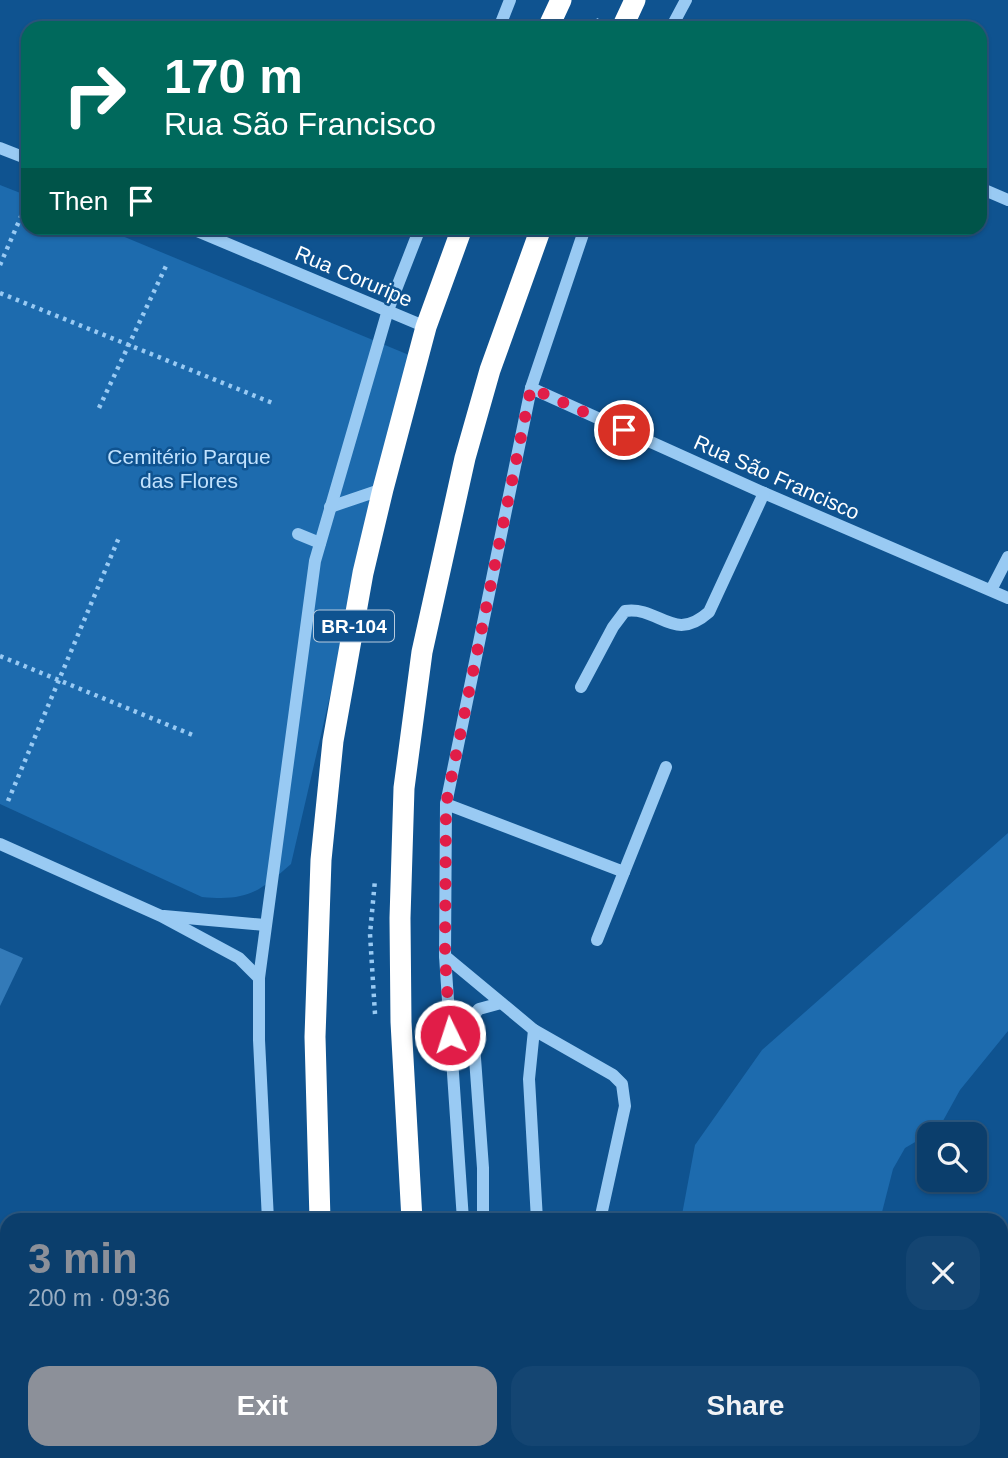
<!DOCTYPE html>
<html lang="en">
<head>
<meta charset="utf-8">
<style>
	body { margin:0; font-family:Helvetica,sans-serif; background:#144572; color:#f1f3f6; height:100vh; display:flex; flex-direction:column; font-size:26px; white-space:nowrap }
	* { box-sizing:border-box; margin:0 }
	p { font-size:23px; color:#9aaec2 }
	.icon { flex:none; width:38px; height:38px; fill:none; stroke:currentColor; stroke-width:2; stroke-linecap:round; stroke-linejoin:round }
	.map { position:relative; flex:1; overflow:hidden }
	.panel { position:absolute; left:0px; top:1213px; width:1008px; height:247px; display:flex; flex-direction:column; background:#0b3e6c; border-radius:21px 21px 0 0; box-shadow:0 2px 5px #0004,0 0 0 2px #2b577f }
	.panel>* { flex:none }
	.hud { position:absolute; left:21px; top:21px; width:966px; height:214px; border-radius:21px; box-shadow:0 2px 5px #0004,0 0 0 2px #2b577f; background:#00695c; color:#fff; overflow:hidden }
	.buttons { position:absolute; left:917px; top:1122px; display:grid; gap:14px }
	.buttons a { display:grid; place-items:center; width:70px; height:70px; border-radius:14px; background:#0b3e6c; box-shadow:0 2px 5px #0004,0 0 0 2px #2b577f; font-size:35px }
	.pin { position:absolute; display:grid; place-items:center; width:60px; height:60px; color:#fff; margin:-30px; border:4px solid #fff; border-radius:50%; box-shadow:0 2px 7px #0007 }
	.me { position:absolute; width:77px; margin:-38px; rotate:356deg; stroke-linejoin:round; filter:drop-shadow(0 0 5px #0008) }
	.turn { display:flex; align-items:center; gap:24px; height:147px; padding:0 28px; font-size:32px }
	.turn .icon { width:91px; height:91px; stroke-width:2.5 }
	.turn b { display:block; font-size:49px; line-height:60px }
	.then { display:flex; align-items:center; height:66px; padding:0 28px; background:#0003; gap:14px; font-size:26px }
	.round { display:grid; place-items:center; flex:none; width:74px; height:74px; border-radius:21px; background:#144572 }
	.overview { display:flex; align-items:center; justify-content:space-between; height:119px; padding:0 28px }
	h1 { font-size:42px; font-weight:700; line-height:52px; color:#8c9099 }
	.button { display:flex; gap:14px; margin-top:auto; padding:14px 28px }
	.button a { flex:1; height:80px; border-radius:21px; background:#8c9099; color:#fff; font-size:28px; font-weight:700; line-height:80px; text-align:center }
	.button a+a { background:#144572; color:#f1f3f6 }
	.map>svg:first-child { display:block }
</style>
</head>
<body>
<div class="map">
<svg width="1008" height="1458" viewBox="0 0 1008 1458">
	<rect width="100%" height="100%" fill="#0f5390"/>
	<g fill="#1d6bae">
		<path d="M0 185 28 196V228H103L409 355 291 864C258 893 247 901 202 897L0 804Z"/>
		<path d="M1008 833V1031L960 1090 939 1128 905 1148 893 1169 880 1220H681L695 1145 762 1050Z"/>
		<path d="M679 1452H907L908 1458H679Z"/>
	</g>
	<path fill="#337ab8" d="M0 948 23 958 0 1006Z"/>
	<g fill="none" stroke-linecap="round" stroke-linejoin="round">
		<g stroke="#99caf3" stroke-width="4.5" stroke-dasharray="3.5 5" stroke-linecap="butt">
			<path d="M594 28 599 19"/>
			<path d="M0 265 26 205"/>
			<path d="M0 293 275 404"/>
			<path d="M99 408 166 266"/>
			<path d="M0 656 195 736"/>
			<path d="M8 801 120 535"/>
			<path d="M375 1014 370 934 375 880"/>
		</g>
		<g stroke="#99caf3" stroke-width="12">
			<path d="M499 28 510 0"/>
			<path d="M671 28 686 0"/>
			<path d="M0 148 28 159"/>
			<path d="M980 188 1008 200"/>
			<path d="M190 228 426 327"/>
			<path d="M531 388 764 493 1008 598"/>
			<path d="M330 507 383 489"/>
			<path d="M298 534 320 543"/>
			<path d="M991 590 1008 557"/>
			<path d="M581 687 613 627 625 611C660 606 673 644 709 612L764 493"/>
			<path d="M446 804 624 872 666 767"/>
			<path d="M0 844 161 916 239 958 259 978"/>
			<path d="M164 916 265 925"/>
			<path d="M597 940 624 872"/>
			<path d="M445 956 534 1030 613 1075 622 1084 625 1106 600 1220"/>
			<path d="M534 1030 529 1079 537 1220"/>
			<path d="M268 1220 259 1040V978L315 561 388 310 420 228"/>
			<path d="M463 1220 445 956 446 804 531 388 585 228"/>
			<path d="M483 1220V1168L472 1017 479 1009 501 1003"/>
			<path d="M298 1452 299 1458"/>
			<path d="M479 1452V1458"/>
		</g>
		<g stroke="#fff" stroke-width="21">
			<path d="M548 28 561 0"/>
			<path d="M622 28 635 0"/>
			<path d="M320 1220 315 1037 321 860 333 741 363 573 383 489 426 327 462 228"/>
			<path d="M412 1220 401 1022 400 918 404 788 422 652 465 458 490 370 541 228"/>
			<path d="M334 1452 335 1458"/>
			<path d="M423 1452 424 1458"/>
		</g>
	</g>
	<g fill="none" stroke-linecap="round" stroke-linejoin="round">
		<path stroke="#e11d48" stroke-width="12" stroke-dasharray="0 21.6" d="M450 1035 445 956 446 804 531 388 624 430"/>
	</g>
	<g text-anchor="middle" dominant-baseline="central" stroke-width="5" stroke-linejoin="round" paint-order="stroke">
		<rect fill="#0f5390" stroke="#b7cbde" stroke-width="2" x="314" y="610.5" width="80" height="31" rx="5"/>
		<g font-size="19" font-weight="bold" fill="#fff">
			<text x="354" y="626">BR-104</text>
		</g>
		<g font-size="21" fill="#fff" stroke="#0f5390">
			<text transform="translate(354 276) rotate(23)">Rua Coruripe</text>
			<text transform="translate(777 477) rotate(24)">Rua São Francisco</text>
		</g>
		<g font-size="21" fill="#c1e2fe" stroke="#0f5390">
			<text x="189" y="456">Cemitério Parque<tspan x="189" dy="24">das Flores</tspan></text>
		</g>
	</g>
</svg>
<div class="buttons">
<a><svg class="icon" aria-label="search" viewBox="0 0 24 24"><circle cx="10" cy="10" r="6"/><path d="M15 15l6 6"/></svg></a>
</div>
<div class="pin" style="left:624px;top:430px;background:#d93025"><svg class="icon" aria-label="arrive" viewBox="0 0 24 24"><path d="M6 21V4h12l-3 4 3 4H6"/></svg></div>
<svg class="me" style="left:450px;top:1035px" viewBox="-20 -20 40 40"><circle r="17" fill="#e11d48" stroke="#fff" stroke-width="3"/><path d="M0-11L8 9 0 5-8 9z" fill="#fff"/></svg>
<div class="hud">
<div class="turn"><svg class="icon" aria-label="right" viewBox="0 0 24 24"><path d="M7 20v-9h11M14 6l5 5-5 5"/></svg><div><b>170 m</b>Rua São Francisco</div></div>
<div class="then">Then<svg class="icon" aria-label="arrive" viewBox="0 0 24 24"><path d="M6 21V4h12l-3 4 3 4H6"/></svg></div>
</div>
<section class="panel">
<div class="overview"><div><h1>3 min</h1><p>200 m · 09:36</p></div><a class="round"><svg class="icon" aria-label="close" viewBox="0 0 24 24"><path d="M6 6l12 12M18 6L6 18"/></svg></a></div>
<div class="button"><a>Exit</a><a>Share</a></div>
</section>
</div>
</body>
</html>
